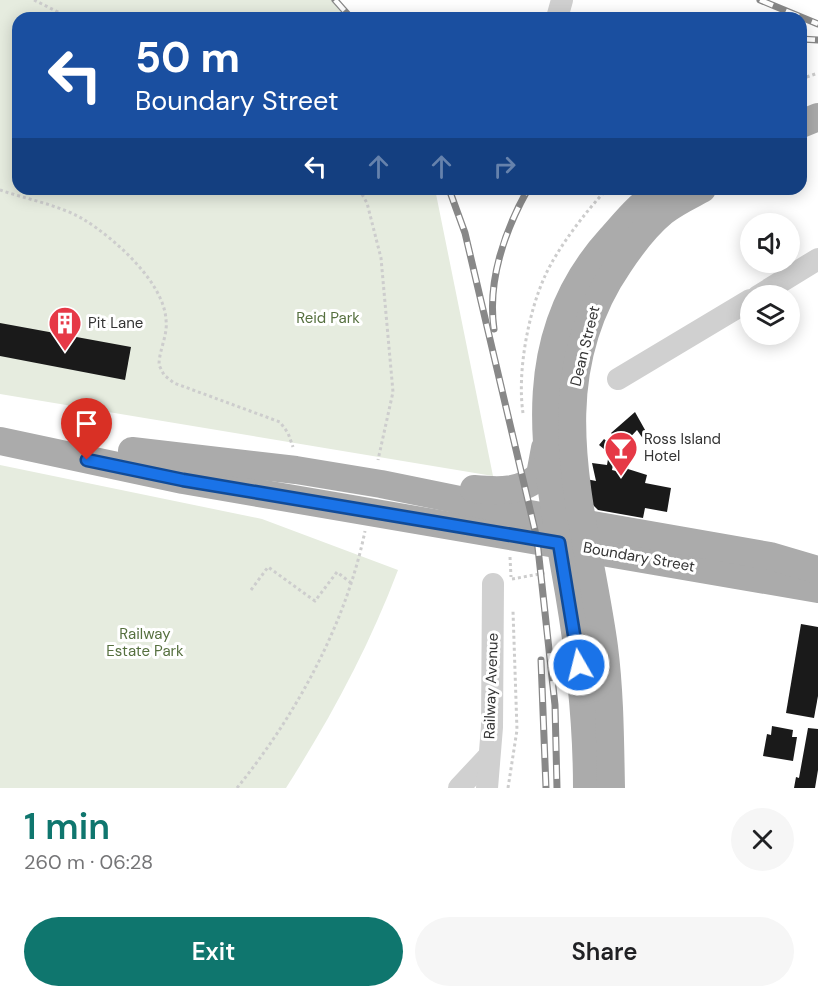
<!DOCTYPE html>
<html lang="en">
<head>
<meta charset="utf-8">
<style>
	body { margin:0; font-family:"DM Sans",sans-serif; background:#f6f6f6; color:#202124; height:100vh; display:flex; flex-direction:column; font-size:22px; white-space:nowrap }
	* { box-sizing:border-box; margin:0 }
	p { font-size:20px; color:#757577 }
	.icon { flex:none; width:33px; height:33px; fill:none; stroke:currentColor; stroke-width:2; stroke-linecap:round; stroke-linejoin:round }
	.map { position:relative; height:788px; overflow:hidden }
	.sheet { display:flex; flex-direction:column; background:#fff; flex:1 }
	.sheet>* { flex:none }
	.top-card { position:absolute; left:12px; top:12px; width:795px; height:183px; border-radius:18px; box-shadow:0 3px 15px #0003; background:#1a4fa0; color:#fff; overflow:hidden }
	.tools { position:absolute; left:740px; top:213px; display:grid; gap:12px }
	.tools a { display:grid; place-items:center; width:60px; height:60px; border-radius:50%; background:#fff; box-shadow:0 3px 15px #0003; font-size:30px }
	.pin { position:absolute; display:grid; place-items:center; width:51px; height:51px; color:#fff; margin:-62px -26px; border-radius:50% 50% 50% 0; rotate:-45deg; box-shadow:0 0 6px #0007 }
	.pin .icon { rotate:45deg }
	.me { position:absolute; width:66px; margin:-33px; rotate:352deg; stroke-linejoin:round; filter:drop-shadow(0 0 4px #0008) }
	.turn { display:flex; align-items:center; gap:21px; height:126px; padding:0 24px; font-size:27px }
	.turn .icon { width:78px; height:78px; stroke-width:2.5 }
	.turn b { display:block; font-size:42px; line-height:51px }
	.lanes { display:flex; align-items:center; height:57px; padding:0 24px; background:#0003; justify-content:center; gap:30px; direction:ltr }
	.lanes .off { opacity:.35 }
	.round { display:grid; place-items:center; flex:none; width:63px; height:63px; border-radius:32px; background:#f6f6f6 }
	.summary { display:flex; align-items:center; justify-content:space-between; height:102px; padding:0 24px }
	h1 { font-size:36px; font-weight:600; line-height:45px; color:#0f766e }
	.primary-button { display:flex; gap:12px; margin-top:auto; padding:12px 24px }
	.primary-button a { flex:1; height:69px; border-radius:36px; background:#0f766e; color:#fff; font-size:24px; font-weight:600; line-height:69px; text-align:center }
	.primary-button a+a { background:#f6f6f6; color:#202124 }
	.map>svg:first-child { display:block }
</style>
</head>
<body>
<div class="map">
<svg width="818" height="788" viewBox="0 0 818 788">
	<rect width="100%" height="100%" fill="#fff"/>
	<g fill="#e6ecdf">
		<path d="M0 0H337L347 18H18V189H435L493 476 0 394Z"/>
		<path d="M0 465 262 519 398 570C368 649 331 717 286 788H0Z"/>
	</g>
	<g fill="#1a1a1a">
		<path d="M0 323 131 347 125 380 0 356Z"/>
		<path d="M635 412 649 437 644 440 637 430 623 445 611 433Z"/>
		<path d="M604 439 616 449 612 470 620 472 623 457 630 458 628 469 647 475 645 483 671 488 667 512 645 508 643 518 598 510 590 502 586 479 596 481 592 463 607 465 609 453 599 445Z"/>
		<path d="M801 624 818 627V696L814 718 786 713Z"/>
		<path d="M772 726 793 730 792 737H797L793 761 763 756 767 734 771 735Z"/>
		<path d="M808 728 818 729V770L815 788H794L796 777 799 778Z"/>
	</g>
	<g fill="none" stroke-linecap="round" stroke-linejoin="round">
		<g stroke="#cdcdcd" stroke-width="3" stroke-dasharray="3 3" stroke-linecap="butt">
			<path d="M34 0 70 18"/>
			<path d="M801 79 818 73"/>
			<path d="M359 189 367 203 381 258 393 392 378 460"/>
			<path d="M0 190C26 199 59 205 83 219 114 238 164 282 166 320 168 335 159 350 159 365L164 375 174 383 280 422 288 433 293 447"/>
			<path d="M523 413C517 373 528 313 545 276 557 249 586 211 607 189"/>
			<path d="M510 557 511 577"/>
			<path d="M512 579 545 573"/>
			<path d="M251 590 268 567 315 601 337 572 351 583"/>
			<path d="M237 788C296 715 346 624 365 531"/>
			<path d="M508 788 517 730 513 611"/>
		</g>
		<g stroke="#d0d0d0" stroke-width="22">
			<path d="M557 18 562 0"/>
			<path d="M758 296 818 259"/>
			<path d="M618 379 750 300"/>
			<path d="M459 788 488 757"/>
			<path d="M487 788 492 727 493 584"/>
		</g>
		<g stroke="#ababab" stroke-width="28">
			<path d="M801 124 818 117"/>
			<path d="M0 441 183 480 818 589"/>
			<path d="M132 451 296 470 381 484 524 513 770 556 818 570"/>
			<path d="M474 489C497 491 522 493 540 475L545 448"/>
			<path d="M587 788C587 723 580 658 569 593 548 468 515 343 611 238 628 219 642 201 664 189"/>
			<path d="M611 788C610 741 610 694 604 647 586 515 535 386 619 264 631 246 646 226 663 212 674 203 689 196 702 189"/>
		</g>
		<defs>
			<g id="rail">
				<path d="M335 0 351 18"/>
				<path d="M760 0 818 24"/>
				<path d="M801 39 818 40"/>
				<path d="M449 189 465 233 537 539 555 705 557 788"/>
				<path d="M494 329C487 281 505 230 528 189"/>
				<path d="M541 660 546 788"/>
			</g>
		</defs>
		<use href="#rail" stroke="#888" stroke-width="7"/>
		<use href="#rail" stroke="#fff" stroke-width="4.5" stroke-dasharray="14" stroke-linecap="butt"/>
	</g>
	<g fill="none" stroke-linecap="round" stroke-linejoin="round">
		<defs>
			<path id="route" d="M87 460 183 480 559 543 579 665"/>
		</defs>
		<use href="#route" stroke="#114b97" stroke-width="15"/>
		<use href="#route" stroke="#1a73e8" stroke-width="10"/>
	</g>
	<defs>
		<symbol id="building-pin" viewBox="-11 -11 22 30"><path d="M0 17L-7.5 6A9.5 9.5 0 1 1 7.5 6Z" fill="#e63946" stroke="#fff"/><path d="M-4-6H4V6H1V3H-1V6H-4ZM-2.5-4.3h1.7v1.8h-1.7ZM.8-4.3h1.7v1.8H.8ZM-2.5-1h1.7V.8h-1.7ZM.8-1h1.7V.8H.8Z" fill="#fff"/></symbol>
		<symbol id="bar-pin" viewBox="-11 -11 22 30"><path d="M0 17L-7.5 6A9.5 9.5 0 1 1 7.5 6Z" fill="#e63946" stroke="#fff"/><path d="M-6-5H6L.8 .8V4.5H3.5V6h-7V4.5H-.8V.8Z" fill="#fff"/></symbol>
	</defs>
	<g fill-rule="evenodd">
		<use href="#building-pin" x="46" y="304" width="38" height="52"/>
		<use href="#bar-pin" x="602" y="429" width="38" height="52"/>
	</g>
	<g text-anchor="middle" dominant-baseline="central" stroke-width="6" stroke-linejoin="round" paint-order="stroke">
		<g font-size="15" fill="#56703f" stroke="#fff">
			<text x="328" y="318">Reid Park</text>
			<text x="145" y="634">Railway<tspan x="145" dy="17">Estate Park</tspan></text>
		</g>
		<g font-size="15" fill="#333" stroke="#fff" text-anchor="start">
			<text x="88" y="323">Pit Lane</text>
			<text x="644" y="439">Ross Island<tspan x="644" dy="17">Hotel</tspan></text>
		</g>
		<g font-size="15" fill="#333" stroke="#fff">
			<text transform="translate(585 346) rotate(-76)">Dean Street</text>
			<text transform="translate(639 557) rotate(10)">Boundary Street</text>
			<text transform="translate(491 686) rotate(-88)">Railway Avenue</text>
		</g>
	</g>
</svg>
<div class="tools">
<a><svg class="icon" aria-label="sound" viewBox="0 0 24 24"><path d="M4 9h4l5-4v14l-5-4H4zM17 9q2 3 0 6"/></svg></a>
<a><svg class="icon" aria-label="layers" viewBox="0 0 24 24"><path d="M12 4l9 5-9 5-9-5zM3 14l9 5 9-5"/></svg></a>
</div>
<div class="pin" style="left:87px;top:460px;background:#d93025"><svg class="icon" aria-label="arrive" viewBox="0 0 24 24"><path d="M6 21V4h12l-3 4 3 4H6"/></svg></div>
<svg class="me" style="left:579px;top:665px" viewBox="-20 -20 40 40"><circle r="17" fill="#1a73e8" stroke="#fff" stroke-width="3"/><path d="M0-11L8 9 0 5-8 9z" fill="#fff"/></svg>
<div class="top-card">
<div class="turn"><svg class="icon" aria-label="left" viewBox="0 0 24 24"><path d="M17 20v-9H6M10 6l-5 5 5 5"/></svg><div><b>50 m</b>Boundary Street</div></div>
<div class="lanes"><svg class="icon" aria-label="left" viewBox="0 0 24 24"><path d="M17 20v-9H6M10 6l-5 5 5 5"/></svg><svg class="icon off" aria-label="ahead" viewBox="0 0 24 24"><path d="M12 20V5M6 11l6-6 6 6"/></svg><svg class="icon off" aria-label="ahead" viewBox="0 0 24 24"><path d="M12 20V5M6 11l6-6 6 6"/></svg><svg class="icon off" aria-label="right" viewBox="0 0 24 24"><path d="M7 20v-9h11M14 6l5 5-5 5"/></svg></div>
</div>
</div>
<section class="sheet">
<div class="summary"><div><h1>1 min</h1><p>260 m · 06:28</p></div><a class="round"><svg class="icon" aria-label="close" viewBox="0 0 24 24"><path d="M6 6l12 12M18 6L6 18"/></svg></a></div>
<div class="primary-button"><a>Exit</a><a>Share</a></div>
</section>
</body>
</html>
